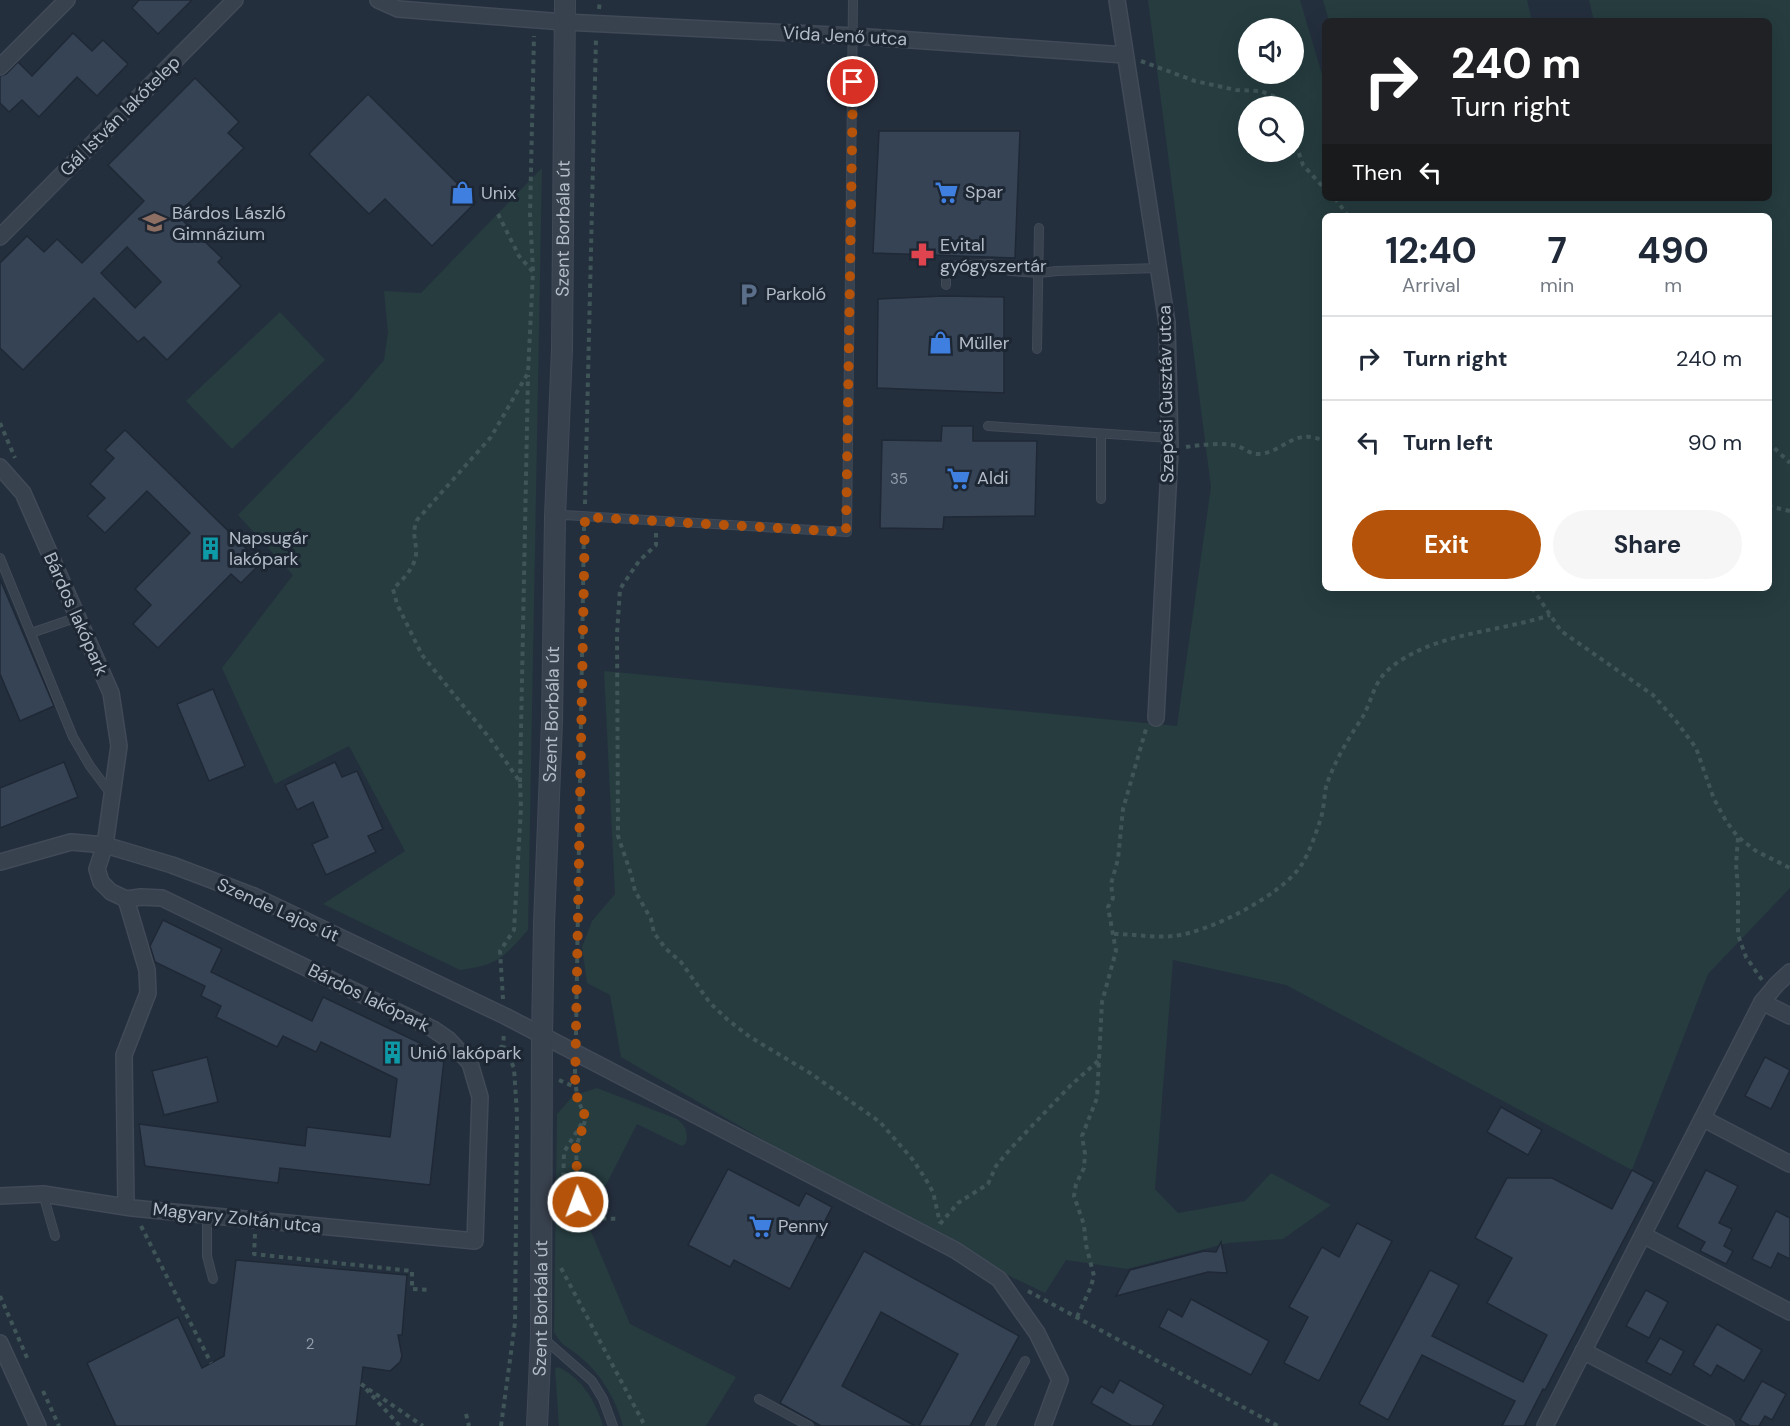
<!DOCTYPE html>
<html lang="en">
<head>
<meta charset="utf-8">
<style>
	body { margin:0; font-family:"DM Sans",sans-serif; background:#f6f6f7; color:#1f2937; height:100vh; display:flex; flex-direction:column; font-size:22px; white-space:nowrap }
	* { box-sizing:border-box; margin:0 }
	p { font-size:20px; color:#747a83 }
	.icon { flex:none; width:33px; height:33px; fill:none; stroke:currentColor; stroke-width:2; stroke-linecap:round; stroke-linejoin:round }
	.map { position:relative; flex:1; overflow:hidden }
	.drawer { position:absolute; left:1322px; top:213px; width:450px; height:378px; display:flex; flex-direction:column; background:#fff; border-radius:9px; box-shadow:0 6px 24px #0002 }
	.drawer>* { flex:none }
	.hud { position:absolute; left:1322px; top:18px; width:450px; height:183px; border-radius:9px; box-shadow:0 6px 24px #0002; background:#202124; color:#fff; overflow:hidden }
	.tools { position:absolute; left:1238px; top:18px; display:grid; gap:12px }
	.tools a { display:grid; place-items:center; width:66px; height:66px; border-radius:50%; background:#fff; box-shadow:0 6px 24px #0002; font-size:30px }
	.pin { position:absolute; display:grid; place-items:center; width:51px; height:51px; color:#fff; margin:-26px; border:3px solid #fff; border-radius:50%; box-shadow:0 2px 6px #0007 }
	.me { position:absolute; width:66px; margin:-33px; rotate:358deg; stroke-linejoin:round; filter:drop-shadow(0 0 4px #0008) }
	.turn { display:flex; align-items:center; gap:21px; height:126px; padding:0 30px; font-size:27px }
	.turn .icon { width:78px; height:78px; stroke-width:2.5 }
	.turn b { display:block; font-size:42px; line-height:51px }
	.then { display:flex; align-items:center; height:57px; padding:0 30px; background:#0003; gap:12px; font-size:22px }
	.eta { display:flex; justify-content:space-evenly; align-items:center; height:102px; text-align:center }
	.eta b { font-size:36px; font-weight:700; line-height:42px }
	.cta { display:flex; gap:12px; margin-top:auto; padding:12px 30px }
	.cta a { flex:1; height:69px; border-radius:36px; background:#b45309; color:#fff; font-size:24px; font-weight:700; line-height:69px; text-align:center }
	.cta a+a { background:#f6f6f7; color:#1f2937 }
	ul { padding:0; list-style:none }
	li { display:flex; align-items:center; gap:18px; height:84px; padding:0 30px; border-top:2px solid #e0e1e3 }
	li div { flex:1 }
	li b { display:block; font-size:22px }
	li em { font-style:normal }
	.map>svg:first-child { display:block }
</style>
</head>
<body>
<div class="map">
<svg width="1790" height="1426" viewBox="0 0 1790 1426">
	<rect width="100%" height="100%" fill="#242f3e"/>
	<g fill="#263c3f" fill-rule="evenodd">
		<path d="M1148 0H1300L1324 81V198H1768V21H1594L1589 0H1790V888L1708 974 1632 1170 1286 985 1173 960 1155 1189 1178 1213 1245 1201 1271 1173 1331 1205 1283 1239 1228 1243 1127 1269 1066 1260 1045 1293 935 1240 621 1057 610 995 587 983 582 947 592 921 615 894 604 671 1177 726 1211 487ZM1248 28H1293V74H1248ZM1248 106H1293V152H1248ZM1324 216H1768V588H1324Z"/>
		<path d="M1323 0H1527L1532 21H1329Z"/>
		<path d="M542 168 528 930C503 958 498 965 460 970L323 904 405 851 349 746 275 784 222 668 293 575 238 515 352 398 384 360 388 332 384 291 421 293Z"/>
		<path d="M280 312 325 360 232 449 186 401Z"/>
		<path d="M597 1088 677 1119C686 1126 688 1132 686 1143L682 1146 637 1124 587 1222 630 1324 736 1377 706 1426H623C616 1398 598 1369 574 1352 563 1344 562 1345 554 1332L557 1114 573 1096Z"/>
		<path d="M558 1367C583 1379 595 1401 603 1426H559L555 1369Z"/>
	</g>
	<g fill="#364354" stroke="#1f2835" stroke-width="1.5" fill-rule="evenodd">
		<path d="M139 0H192L158 34 132 8Z"/>
		<path d="M73 33 92 51 103 40 128 64 97 96 77 77 39 117 22 100 9 112 0 103V76L6 74 18 62 32 76Z"/>
		<path d="M195 78 239 122 228 133 244 148 177 215 222 258 218 262 241 286 167 360 144 337 138 342 94 298 23 370 0 348V263L27 236 44 252 57 239 82 263 144 201 108 165ZM127 247 161 282 135 308 101 273Z"/>
		<path d="M368 94 476 202 432 246 385 199 369 214 309 154Z"/>
		<path d="M879 131H1020L1015 258 873 253Z"/>
		<path d="M943 296 1004 297V393L877 388 878 299Z"/>
		<path d="M942 426H973V441H1037L1035 516 944 517 943 529 880 528 882 440 941 441Z"/>
		<path d="M125 430 261 563 241 583 231 574 158 648 133 624 151 605 135 589 190 533 147 491 105 533 87 516 105 498 90 484 114 458 105 450Z"/>
		<path d="M0 579 54 706 20 721 0 674Z"/>
		<path d="M213 689 245 766 209 781 177 704Z"/>
		<path d="M64 762 78 797 0 828V788Z"/>
		<path d="M335 762 342 777 357 771 383 829 368 836 376 852 326 875 312 844 328 837 313 802 297 810 285 785Z"/>
		<path d="M163 920 222 949 211 972 312 1021 323 997 443 1054 444 1060 430 1185 280 1168 278 1183 145 1166 139 1124 305 1146 307 1127 390 1137 397 1079 321 1042 316 1052 283 1036 277 1047 216 1017 221 1006 201 996 205 986 155 962 150 946Z"/>
		<path d="M207 1057 218 1102 164 1115 152 1071Z"/>
		<path d="M1765 1057 1790 1070 1771 1109 1745 1096Z"/>
		<path d="M1501 1107 1542 1130 1528 1155 1487 1132Z"/>
		<path d="M728 1169 799 1206 806 1193 832 1207 790 1289 734 1260 730 1267 688 1245Z"/>
		<path d="M1632 1170 1654 1182 1545 1390 1543 1389 1524 1426H1502L1515 1401 1422 1355 1388 1420 1359 1404 1430 1270 1459 1285 1432 1336 1523 1382 1547 1335 1487 1303 1512 1258 1475 1238 1507 1178H1552L1612 1209Z"/>
		<path d="M1706 1170 1738 1186 1719 1223 1732 1229 1724 1246 1733 1251 1726 1264 1700 1251 1705 1242 1677 1227Z"/>
		<path d="M1776 1211 1790 1218V1259L1778 1253 1771 1268 1752 1259Z"/>
		<path d="M1357 1223 1392 1241 1319 1381 1284 1363 1308 1317 1289 1307 1322 1247 1339 1257Z"/>
		<path d="M1221 1242 1227 1273 1208 1272 1116 1296 1130 1270 1204 1251 1216 1252Z"/>
		<path d="M864 1251 1019 1336 970 1426H919L958 1354 881 1312 842 1386 915 1426H821L780 1403Z"/>
		<path d="M236 1260 407 1275 402 1335H398L402 1356 400 1362 390 1371 363 1367 356 1426H116L87 1363 178 1317 202 1368 224 1356Z"/>
		<path d="M1646 1290 1668 1302 1649 1338 1626 1326Z"/>
		<path d="M1191 1299 1269 1341 1251 1375 1159 1327 1168 1309 1182 1317Z"/>
		<path d="M1717 1324 1762 1350 1744 1381 1717 1365 1711 1376 1693 1365Z"/>
		<path d="M1660 1338 1684 1351 1671 1375 1646 1362Z"/>
		<path d="M1120 1380 1164 1405 1152 1426H1132L1091 1403 1101 1386 1113 1393Z"/>
		<path d="M1762 1381 1786 1394 1772 1420 1765 1416 1759 1426H1750L1740 1420Z"/>
	</g>
	<g fill="none" stroke-linecap="round" stroke-linejoin="round">
		<defs>
			<g id="service">
				<path d="M946 285V266L991 264 1010 271 1040 273 1057 271 1159 268"/>
				<path d="M1037 349 1039 228"/>
				<path d="M988 426 1170 438"/>
				<path d="M1101 434V499"/>
				<path d="M556 517 564 515 847 532 853 0"/>
				<path d="M0 558 73 737 90 766 111 794"/>
				<path d="M31 633 78 617"/>
				<path d="M43 1194 55 1236"/>
				<path d="M207 1216V1256L213 1279"/>
				<path d="M543 1338 592 1381 603 1399 613 1426"/>
				<path d="M759 1399 809 1426"/>
				<path d="M990 1426 1025 1361"/>
			</g>
			<g id="minor">
				<path d="M378 0 398 9 564 22 854 36 1125 55"/>
				<path d="M1117 0 1167 323 1170 450 1156 718"/>
				<path d="M0 67 67 0"/>
				<path d="M0 237 235 0"/>
				<path d="M0 467 23 493 111 693 119 746 105 845 97 869 101 882 111 892 126 899 141 897 162 898 433 1029 449 1040 470 1063 480 1097 475 1241 132 1208 43 1194 0 1196"/>
				<path d="M0 862 71 842 105 845 172 865 254 896 505 1016 955 1250 999 1279 1037 1333 1060 1380 1043 1426"/>
				<path d="M126 899 147 970 148 993 124 1055 126 1205"/>
				<path d="M1762 1002 1790 1016"/>
				<path d="M1704 1119 1790 1164"/>
				<path d="M1643 1235 1790 1312"/>
				<path d="M0 1343 38 1426"/>
				<path d="M1583 1351 1726 1426"/>
				<path d="M1545 1426 1762 1002 1777 984 1790 972"/>
			</g>
			<g id="tertiary">
				<path id="s1" d="M537 1426 541 1337 542 1036 544 924 552 721 555 517 562 349 565 0"/>
			</g>
		</defs>
		<use href="#service" stroke="#414a57" stroke-width="10"/>
		<use href="#minor" stroke="#414a57" stroke-width="18"/>
		<use href="#tertiary" stroke="#414a57" stroke-width="22"/>
		<g stroke="#3f5557" stroke-width="4" stroke-dasharray="4.5 4.5" stroke-linecap="butt">
			<path d="M599 9 600 0"/>
			<path d="M1141 61 1195 81 1236 90 1261 91 1284 101 1285 106"/>
			<path d="M1293 136 1303 165 1324 188"/>
			<path d="M1335 198 1348 216"/>
			<path d="M498 214 519 256 533 272 528 373 491 437 417 520C412 534 415 535 416 548 418 565 404 578 393 589L397 604 422 655 491 740 520 782 521 808 514 930 500 951 503 999"/>
			<path d="M533 271 530 215 534 36"/>
			<path d="M0 423 15 458"/>
			<path d="M1768 442 1790 463"/>
			<path d="M1186 447C1199 445 1225 442 1237 446 1245 448 1250 455 1259 454 1285 452 1293 427 1324 441"/>
			<path d="M585 504 596 38"/>
			<path d="M1768 506 1790 511"/>
			<path d="M656 533V545L639 561 620 589 617 634 618 836 631 874 635 891 651 919 654 933 666 949 681 962 710 1003 728 1020 750 1037 810 1073 880 1122 913 1160 925 1178 933 1192 940 1223"/>
			<path d="M1532 588 1561 631 1653 695 1676 721 1696 748 1714 799 1726 821 1738 837 1756 851 1790 868"/>
			<path d="M520 782 528 375"/>
			<path d="M1738 838 1736 864 1738 888V935L1746 957 1762 980"/>
			<path d="M1114 934C1133 934 1153 938 1173 936 1208 933 1283 895 1302 864 1310 851 1316 833 1321 818 1324 808 1324 797 1326 787 1334 762 1348 739 1362 718 1371 704 1373 683 1388 670 1432 632 1497 633 1550 615"/>
			<path d="M576 1035 584 527"/>
			<path d="M484 1056 503 1046 504 1033"/>
			<path d="M575 1069C575 1088 577 1101 586 1118L576 1147 578 1202 580 1214 596 1218 619 1219"/>
			<path d="M559 1080 575 1087"/>
			<path d="M562 1222 564 1152 582 1123"/>
			<path d="M940 1224 958 1203 988 1184 996 1166 1012 1147 1071 1085 1098 1061"/>
			<path d="M141 1226 211 1363"/>
			<path d="M255 1234 254 1254 412 1271V1289L431 1290"/>
			<path d="M561 1268 645 1426"/>
			<path d="M1028 1291 1278 1426"/>
			<path d="M0 1296 28 1360"/>
			<path d="M1077 1317 1090 1289 1094 1276 1086 1245 1084 1225 1074 1196 1076 1184 1084 1168 1085 1154 1082 1136 1097 1098 1102 1002 1116 951 1108 907 1113 898 1111 884 1118 859 1123 809 1146 729"/>
			<path d="M361 1384 423 1426"/>
			<path d="M366 1389 400 1426"/>
			<path d="M43 1391 59 1426"/>
			<path d="M466 1414 469 1426"/>
			<path d="M501 1426 515 1323 517 1115 514 1068 504 1046"/>
		</g>
		<use href="#service" stroke="#38414e" stroke-width="8"/>
		<use href="#minor" stroke="#38414e" stroke-width="15"/>
		<use href="#tertiary" stroke="#38414e" stroke-width="20"/>
	</g>
	<g fill="none" stroke-linecap="round" stroke-linejoin="round">
		<path stroke="#b45309" stroke-width="10" stroke-dasharray="0 18" d="M578 1202 576 1147 586 1118 578 1101 575 1087 585 517 846 532 853 82"/>
	</g>
	<defs>
		<symbol id="supermarket-bare" viewBox="-9 -9 18 18"><path d="M-6-5.5h2.5l.6 2H6L4.5 2H-2.5L-4.4-4H-6ZM-1.5 3.2a1.3 1.3 0 1 0 .1 0ZM3 3.2a1.3 1.3 0 1 0 .1 0Z" fill="#3f7fe0" stroke="#1d2633" stroke-width="2.5" paint-order="stroke"/></symbol>
		<symbol id="shop-bare" viewBox="-9 -9 18 18"><path d="M-5-2.5h2.3a2.7 3.5 0 0 1 5.4 0H5L5.5 6h-11ZM-1.5-2.5h3a1.5 2.3 0 0 0-3 0Z" fill="#3f7fe0" stroke="#1d2633" stroke-width="2.5" paint-order="stroke"/></symbol>
		<symbol id="school-bare" viewBox="-9 -9 18 18"><path d="M0-5L7-2L0 1L-7-2ZM-4 1L0 2.5L4 1V4Q0 6-4 4Z" fill="#8d6e63" stroke="#1d2633" stroke-width="2.5" paint-order="stroke"/></symbol>
		<symbol id="pharmacy-bare" viewBox="-9 -9 18 18"><path d="M-2-6h4v4h4v4h-4v4h-4v-4h-4v-4h4Z" fill="#e0444e" stroke="#1d2633" stroke-width="2.5" paint-order="stroke"/></symbol>
		<symbol id="parking-bare" viewBox="-9 -9 18 18"><path d="M-3.5-5.5H1a3.5 3.5 0 0 1 0 7H-1V5.5H-3.5ZM-1-3.4V-.6H.8a1.4 1.4 0 0 0 0-2.8Z" fill="#5c6f8a" stroke="#1d2633" stroke-width="2.5" paint-order="stroke"/></symbol>
		<symbol id="building-bare" viewBox="-9 -9 18 18"><path d="M-4-6H4V6H1V3H-1V6H-4ZM-2.5-4.3h1.7v1.8h-1.7ZM.8-4.3h1.7v1.8H.8ZM-2.5-1h1.7V.8h-1.7ZM.8-1h1.7V.8H.8Z" fill="#0f9aa8" stroke="#1d2633" stroke-width="2.5" paint-order="stroke"/></symbol>
	</defs>
	<g fill-rule="evenodd">
		<use href="#supermarket-bare" x="930" y="176" width="33" height="33"/>
		<use href="#shop-bare" x="446" y="176" width="33" height="33"/>
		<use href="#school-bare" x="138" y="206" width="33" height="33"/>
		<use href="#pharmacy-bare" x="906" y="238" width="33" height="33"/>
		<use href="#parking-bare" x="732" y="278" width="33" height="33"/>
		<use href="#shop-bare" x="924" y="326" width="33" height="33"/>
		<use href="#supermarket-bare" x="942" y="462" width="33" height="33"/>
		<use href="#building-bare" x="194" y="532" width="33" height="33"/>
		<use href="#building-bare" x="376" y="1036" width="33" height="33"/>
		<use href="#supermarket-bare" x="744" y="1210" width="33" height="33"/>
	</g>
	<g text-anchor="middle" dominant-baseline="central" stroke-width="6" stroke-linejoin="round" paint-order="stroke">
		<g font-size="15" fill="#929caa">
			<text x="899" y="479">35</text>
			<text x="310" y="1344">2</text>
		</g>
		<g font-size="18" fill="#b4bcc9" stroke="#1d2633">
			<text transform="translate(845 36) rotate(3)">Vida Jenő utca</text>
			<text transform="translate(120 116) rotate(-45)">Gál István lakótelep</text>
			<text stroke="none"><textPath href="#s1" startOffset="1198">Szent Borbála út</textPath></text>
			<text transform="translate(1166 394) rotate(-91)">Szepesi Gusztáv utca</text>
			<text transform="translate(76 614) rotate(66)">Bárdos lakópark</text>
			<text stroke="none"><textPath href="#s1" startOffset="712">Szent Borbála út</textPath></text>
			<text transform="translate(278 910) rotate(24)">Szende Lajos út</text>
			<text transform="translate(369 998) rotate(26)">Bárdos lakópark</text>
			<text transform="translate(237 1218) rotate(6)">Magyary Zoltán utca</text>
			<text stroke="none"><textPath href="#s1" startOffset="118">Szent Borbála út</textPath></text>
		</g>
		<g font-size="18" fill="#b4bcc9" stroke="#1d2633" text-anchor="start">
			<text x="965" y="192">Spar</text>
			<text x="481" y="193">Unix</text>
			<text x="172" y="213">Bárdos László<tspan x="172" dy="21">Gimnázium</tspan></text>
			<text x="940" y="245">Evital<tspan x="940" dy="21">gyógyszertár</tspan></text>
			<text x="766" y="294">Parkoló</text>
			<text x="959" y="343">Müller</text>
			<text x="977" y="478">Aldi</text>
			<text x="229" y="538">Napsugár<tspan x="229" dy="21">lakópark</tspan></text>
			<text x="410" y="1053">Unió lakópark</text>
			<text x="778" y="1226">Penny</text>
		</g>
	</g>
</svg>
<div class="tools">
<a><svg class="icon" aria-label="sound" viewBox="0 0 24 24"><path d="M4 9h4l5-4v14l-5-4H4zM17 9q2 3 0 6"/></svg></a>
<a><svg class="icon" aria-label="search" viewBox="0 0 24 24"><circle cx="10" cy="10" r="6"/><path d="M15 15l6 6"/></svg></a>
</div>
<div class="pin" style="left:853px;top:82px;background:#d93025"><svg class="icon" aria-label="arrive" viewBox="0 0 24 24"><path d="M6 21V4h12l-3 4 3 4H6"/></svg></div>
<svg class="me" style="left:578px;top:1202px" viewBox="-20 -20 40 40"><circle r="17" fill="#b45309" stroke="#fff" stroke-width="3"/><path d="M0-11L8 9 0 5-8 9z" fill="#fff"/></svg>
<div class="hud">
<div class="turn"><svg class="icon" aria-label="right" viewBox="0 0 24 24"><path d="M7 20v-9h11M14 6l5 5-5 5"/></svg><div><b>240 m</b>Turn right</div></div>
<div class="then">Then<svg class="icon" aria-label="left" viewBox="0 0 24 24"><path d="M17 20v-9H6M10 6l-5 5 5 5"/></svg></div>
</div>
<section class="drawer">
<div class="eta">
<div><b>12:40</b><p>Arrival</p></div>
<div><b>7</b><p>min</p></div>
<div><b>490</b><p>m</p></div>
</div>
<ul>
<li><svg class="icon" aria-label="right" viewBox="0 0 24 24"><path d="M7 20v-9h11M14 6l5 5-5 5"/></svg><div><b>Turn right</b></div><em>240 m</em></li>
<li><svg class="icon" aria-label="left" viewBox="0 0 24 24"><path d="M17 20v-9H6M10 6l-5 5 5 5"/></svg><div><b>Turn left</b></div><em>90 m</em></li>
</ul>
<div class="cta"><a>Exit</a><a>Share</a></div>
</section>
</div>
</body>
</html>
